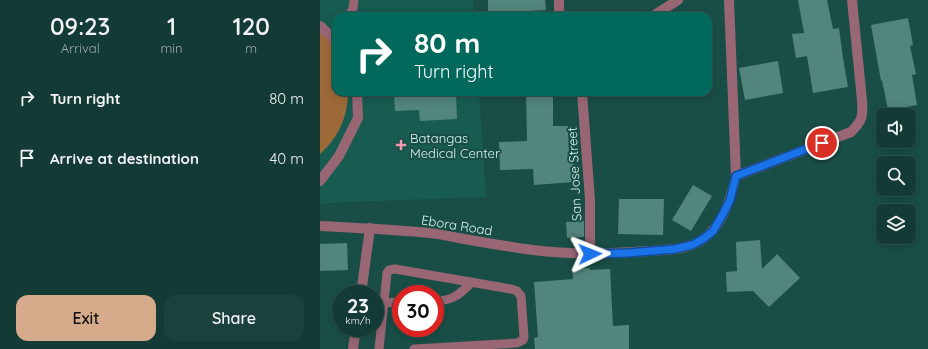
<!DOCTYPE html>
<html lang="en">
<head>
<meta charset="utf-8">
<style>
	body { margin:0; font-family:Quicksand,sans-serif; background:#1c413c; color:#f1f3f6; height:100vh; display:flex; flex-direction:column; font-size:15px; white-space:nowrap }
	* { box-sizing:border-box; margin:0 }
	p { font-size:13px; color:#9dadac }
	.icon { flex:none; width:22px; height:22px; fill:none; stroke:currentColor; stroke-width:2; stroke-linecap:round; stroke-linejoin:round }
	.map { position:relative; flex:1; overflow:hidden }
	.side { display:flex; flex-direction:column; background:#133a34; width:320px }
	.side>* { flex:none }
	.guide { position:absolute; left:12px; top:12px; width:380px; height:84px; border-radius:12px; box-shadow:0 2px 10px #0003,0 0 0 1px #32544f; background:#00695c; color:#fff; overflow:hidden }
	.controls { position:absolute; left:556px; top:108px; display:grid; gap:8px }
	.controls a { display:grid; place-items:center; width:40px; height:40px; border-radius:8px; background:#133a34; box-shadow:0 2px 10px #0003,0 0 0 1px #32544f; font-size:20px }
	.speed { position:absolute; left:12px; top:285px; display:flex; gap:8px; font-size:20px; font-weight:700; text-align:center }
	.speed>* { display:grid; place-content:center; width:52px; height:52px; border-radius:50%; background:#133a34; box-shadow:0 2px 10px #0003,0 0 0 1px #32544f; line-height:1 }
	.speed small { font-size:10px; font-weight:400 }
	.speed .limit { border:6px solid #d22; background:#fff; color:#111 }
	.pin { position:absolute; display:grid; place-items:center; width:34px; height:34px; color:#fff; margin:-17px; border:2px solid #fff; border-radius:50%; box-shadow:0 1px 4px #0007 }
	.me { position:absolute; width:44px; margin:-22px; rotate:88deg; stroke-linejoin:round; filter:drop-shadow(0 0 3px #0008) }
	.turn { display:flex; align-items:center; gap:14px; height:84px; padding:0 16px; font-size:18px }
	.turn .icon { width:52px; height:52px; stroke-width:2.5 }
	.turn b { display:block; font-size:28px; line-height:34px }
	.eta { display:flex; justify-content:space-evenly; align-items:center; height:68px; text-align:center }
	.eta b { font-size:24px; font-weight:600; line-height:28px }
	.action { display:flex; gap:8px; margin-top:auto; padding:8px 16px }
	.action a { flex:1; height:46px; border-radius:12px; background:#d6ab8b; color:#111; font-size:16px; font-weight:600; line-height:46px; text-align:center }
	.action a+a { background:#1c413c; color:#f1f3f6 }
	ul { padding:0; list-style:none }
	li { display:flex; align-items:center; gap:12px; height:60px; padding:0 16px }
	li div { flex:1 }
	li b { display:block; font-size:15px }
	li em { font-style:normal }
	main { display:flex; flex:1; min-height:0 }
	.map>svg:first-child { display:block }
</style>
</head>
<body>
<main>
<section class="side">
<div class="eta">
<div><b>09:23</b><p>Arrival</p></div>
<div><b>1</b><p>min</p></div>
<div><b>120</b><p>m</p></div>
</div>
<ul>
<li><svg class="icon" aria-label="right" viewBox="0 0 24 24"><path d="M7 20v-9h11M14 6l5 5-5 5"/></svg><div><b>Turn right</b></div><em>80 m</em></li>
<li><svg class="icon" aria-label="arrive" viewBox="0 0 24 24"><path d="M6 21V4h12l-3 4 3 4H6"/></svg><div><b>Arrive at destination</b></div><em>40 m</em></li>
</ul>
<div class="action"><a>Exit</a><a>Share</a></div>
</section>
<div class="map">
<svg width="608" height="349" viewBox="0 0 608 349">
	<rect width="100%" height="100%" fill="#194e46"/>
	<path fill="#175b51" d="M0 0H153L154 16H16V92H159L166 197 29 202 0 204Z"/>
	<path fill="#9e6939" d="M0 29 11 41 16 49V92H28C28 117 18 138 0 154Z"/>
	<g fill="#52857c">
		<path d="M168 0H225L226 10 189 12 188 16H168Z"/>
		<path d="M478 0H507L513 29 519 28 523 58 528 87 493 93 487 56 476 58 472 34 484 33Z"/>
		<path d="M588 18 593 45 590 46 596 74 592 75 597 105 568 110 562 80 561 81 551 25Z"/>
		<path d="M458 61 463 93 425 100 419 68Z"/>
		<path d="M74 92H136L137 119 100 121 99 110 75 111Z"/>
		<path d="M206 92H233V126H248L249 156 253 155 255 182 214 185 213 169 180 170 179 142 207 141Z"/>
		<path d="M373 185 392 196 371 231 352 220Z"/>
		<path d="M299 199H344L343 235 298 234Z"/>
		<path d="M264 221V237L247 238 246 222Z"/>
		<path d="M440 240 442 269 457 254 480 278 449 307 433 291 407 292 406 272 417 271 416 242Z"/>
		<path d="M27 243 28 270 0 271V244Z"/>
		<path d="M270 268V270L290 269 293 326 309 325V349H215L214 338 218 337 214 282 253 279 252 269Z"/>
	</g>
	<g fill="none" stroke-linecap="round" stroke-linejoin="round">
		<g stroke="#996674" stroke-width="9">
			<path d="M29 16 33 8 34 0"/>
			<path d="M115 301C133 301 140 294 152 282"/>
			<path d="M64 303 81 302"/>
			<path d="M59 349 67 273 69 270 75 269 191 289 197 291 201 296 204 337 203 340 197 343 94 349"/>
		</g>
		<g stroke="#996674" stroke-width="10">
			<path d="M239 0V16"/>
			<path d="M333 16 358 0"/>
			<path d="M0 26 16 41"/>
			<path d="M262 92 270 200V254"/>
			<path d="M416 176 531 132C543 120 543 116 542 100L532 0"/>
			<path d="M0 181 19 156 38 118 37 92"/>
			<path d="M0 226C36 228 73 229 109 233 121 234 133 237 144 239 167 243 190 247 213 250 251 255 290 254 328 251 346 250 368 250 383 239 403 225 411 198 416 176L409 0"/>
			<path d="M41 294 50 228"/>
			<path d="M33 349 36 328"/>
		</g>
	</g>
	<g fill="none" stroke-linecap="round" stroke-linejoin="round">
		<defs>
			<path id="route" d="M270 254 307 253 355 249 372 245 383 239 393 231 403 214 410 200 416 176 502 143"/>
		</defs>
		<use href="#route" stroke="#114b97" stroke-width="10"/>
		<use href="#route" stroke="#1a73e8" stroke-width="7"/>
	</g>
	<path fill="#f19ab2" stroke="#194e46" stroke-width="1.5" d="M79 139h4v4h4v4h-4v4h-4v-4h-4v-4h4z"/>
	<g text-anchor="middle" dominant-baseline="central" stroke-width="4" stroke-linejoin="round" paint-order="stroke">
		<g font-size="13" fill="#d9f4ee" stroke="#194e46" text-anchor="start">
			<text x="90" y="138">Batangas<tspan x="90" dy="15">Medical Center</tspan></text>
		</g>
		<g font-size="13" fill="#d9f4ee" stroke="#194e46">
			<text transform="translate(254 174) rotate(-93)">San Jose Street</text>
			<text transform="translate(137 225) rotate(9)">Ebora Road</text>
		</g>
	</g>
</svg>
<div class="controls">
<a><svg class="icon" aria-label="sound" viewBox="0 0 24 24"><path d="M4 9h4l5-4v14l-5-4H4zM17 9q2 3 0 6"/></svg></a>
<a><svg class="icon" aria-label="search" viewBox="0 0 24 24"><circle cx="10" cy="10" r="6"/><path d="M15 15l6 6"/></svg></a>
<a><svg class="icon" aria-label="layers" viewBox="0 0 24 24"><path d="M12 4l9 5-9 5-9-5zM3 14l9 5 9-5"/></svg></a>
</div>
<div class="speed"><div>23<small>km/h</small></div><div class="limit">30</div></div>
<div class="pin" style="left:502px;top:143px;background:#d93025"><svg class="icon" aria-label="arrive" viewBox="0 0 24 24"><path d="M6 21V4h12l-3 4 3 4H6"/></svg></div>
<svg class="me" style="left:270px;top:254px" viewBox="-20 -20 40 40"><path d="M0-17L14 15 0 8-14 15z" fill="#1a73e8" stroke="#fff" stroke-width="4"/></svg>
<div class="guide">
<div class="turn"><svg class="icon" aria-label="right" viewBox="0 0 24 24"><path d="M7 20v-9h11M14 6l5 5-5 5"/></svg><div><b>80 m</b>Turn right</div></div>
</div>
</div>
</main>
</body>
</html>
